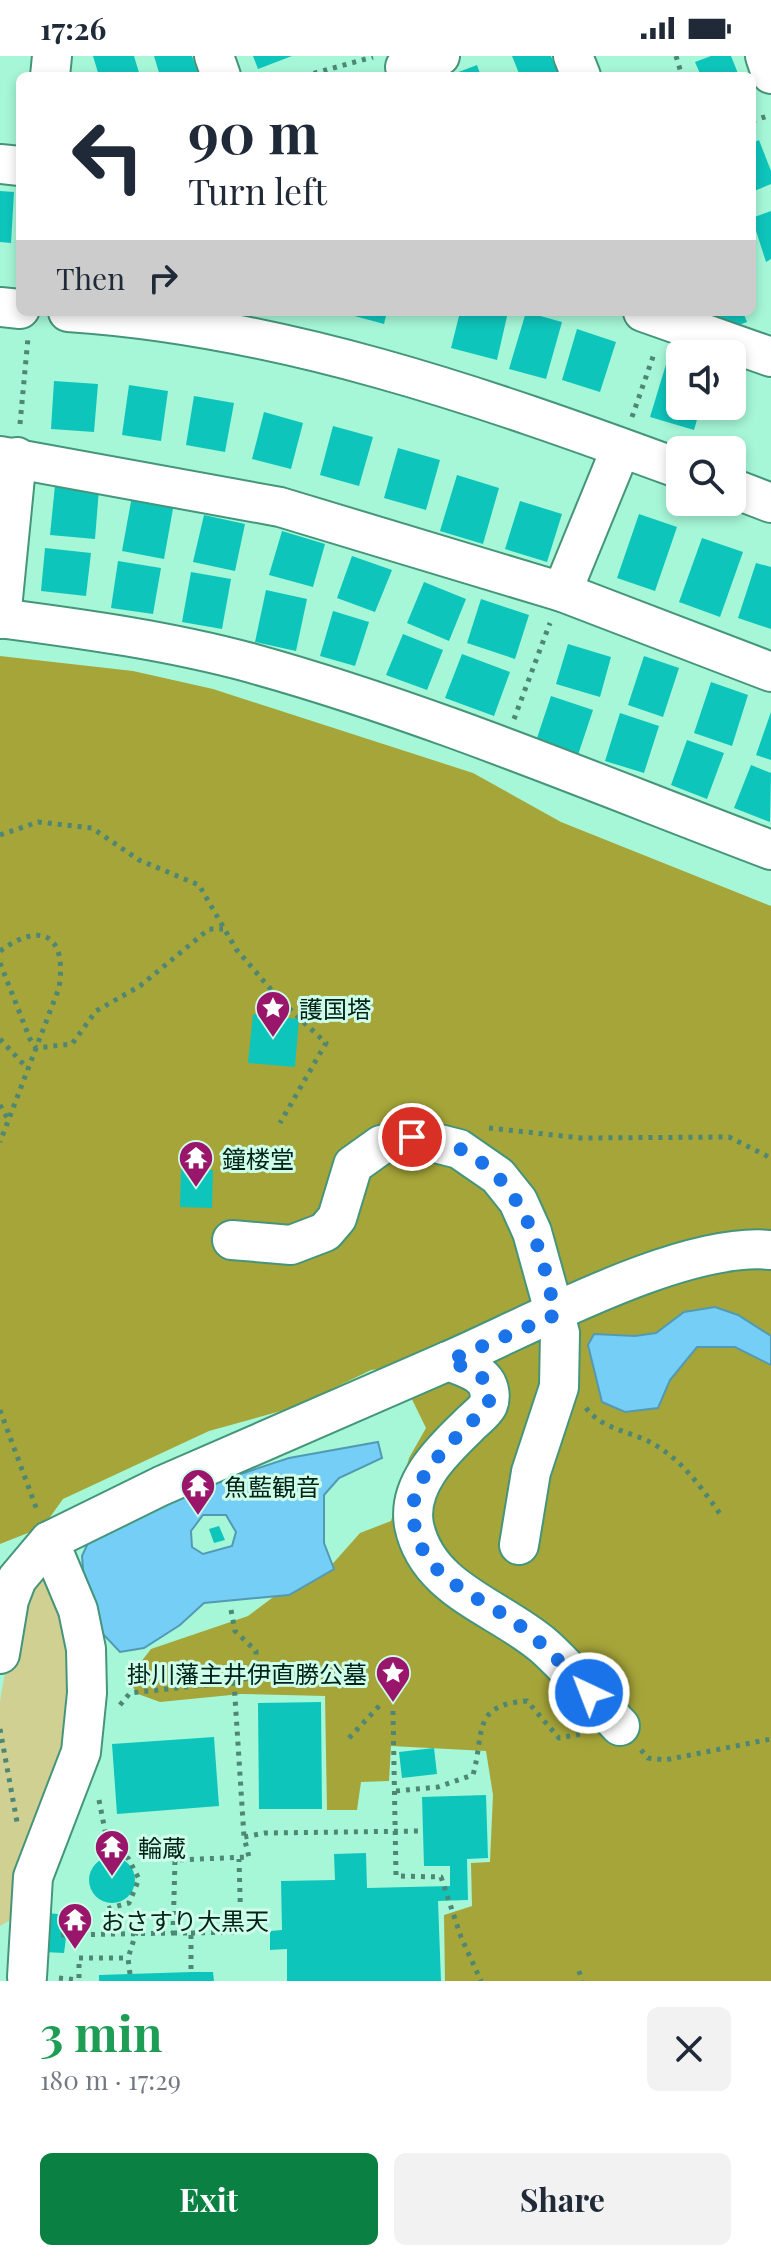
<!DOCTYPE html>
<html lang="en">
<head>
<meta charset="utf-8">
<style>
	body { margin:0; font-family:"Playfair Display","Noto Sans JP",serif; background:#f2f2f3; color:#1f2937; height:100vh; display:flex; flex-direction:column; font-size:30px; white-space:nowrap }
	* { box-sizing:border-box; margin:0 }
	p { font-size:26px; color:#747a83 }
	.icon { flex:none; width:44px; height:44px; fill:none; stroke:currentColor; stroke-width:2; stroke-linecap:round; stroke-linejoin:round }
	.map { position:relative; height:1925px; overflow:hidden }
	.sheet { display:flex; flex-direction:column; background:#fff; flex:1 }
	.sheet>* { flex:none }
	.banner { position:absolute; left:16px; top:16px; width:740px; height:244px; border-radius:12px; box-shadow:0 4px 12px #0003; background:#fff; color:#1f2937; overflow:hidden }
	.controls { position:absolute; left:666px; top:284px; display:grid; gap:16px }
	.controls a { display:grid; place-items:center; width:80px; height:80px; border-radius:12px; background:#fff; box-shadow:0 4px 12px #0003; font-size:40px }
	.pin { position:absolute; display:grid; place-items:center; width:68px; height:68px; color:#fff; margin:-34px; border:4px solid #fff; border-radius:50%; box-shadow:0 2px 8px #0007 }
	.me { position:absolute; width:88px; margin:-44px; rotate:317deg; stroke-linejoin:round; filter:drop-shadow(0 0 6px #0008) }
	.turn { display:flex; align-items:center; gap:28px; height:168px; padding:0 40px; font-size:36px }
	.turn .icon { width:104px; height:104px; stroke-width:2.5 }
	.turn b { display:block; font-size:56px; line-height:68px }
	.then { display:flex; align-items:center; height:76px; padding:0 40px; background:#0003; gap:16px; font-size:30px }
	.round { display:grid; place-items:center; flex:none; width:84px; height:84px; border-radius:12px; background:#f2f2f3 }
	.headline { display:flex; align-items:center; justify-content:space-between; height:136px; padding:0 40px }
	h1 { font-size:48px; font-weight:700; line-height:60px; color:#1e9e55 }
	.cta { display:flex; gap:16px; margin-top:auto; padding:16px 40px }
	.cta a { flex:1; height:92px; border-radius:12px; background:#0b8043; color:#fff; font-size:32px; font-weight:700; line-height:92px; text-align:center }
	.cta a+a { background:#f2f2f3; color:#1f2937 }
	.status { display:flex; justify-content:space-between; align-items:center; height:56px; padding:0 40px; background:#fff; direction:ltr }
	.status svg { height:22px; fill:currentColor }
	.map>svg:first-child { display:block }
</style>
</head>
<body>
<div class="status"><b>17:26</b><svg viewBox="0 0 49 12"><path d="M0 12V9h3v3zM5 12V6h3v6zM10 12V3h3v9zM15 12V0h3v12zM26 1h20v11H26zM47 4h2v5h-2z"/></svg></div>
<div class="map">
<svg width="771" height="1925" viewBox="0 0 771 1925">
	<rect width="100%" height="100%" fill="#a6f7d8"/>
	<path fill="#cfd092" d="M48 1506 66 1553 74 1655 12 1863 0 1870V1645L19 1540Z"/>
	<path fill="#a6a539" d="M0 600 133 615 213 633 473 717 561 766 771 850V1925H445L444 1859 472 1850 471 1807 490 1806 493 1739 486 1695 391 1690 389 1725 361 1726 357 1754H327L325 1640 241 1638 160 1646 138 1638 127 1624 151 1593 248 1560 296 1524 328 1513 360 1477 391 1465 409 1402 426 1372 405 1329 445 1305 371 1314 295 1351 209 1375 63 1443 43 1471 0 1488Z"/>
	<g fill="#75cef5" stroke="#529ab3" stroke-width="2" fill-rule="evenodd">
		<path d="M715 1251 738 1259 771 1280V1309L735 1291H697L670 1324 658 1352 625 1356 602 1346 588 1289 594 1278 635 1280 656 1277 684 1256Z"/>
		<path d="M378 1386 382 1402 339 1422 324 1439V1487L334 1513 289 1539 204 1547 180 1569 144 1592 120 1596 102 1577 84 1525 82 1500 92 1478 177 1439 289 1402ZM203 1459H226L236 1476 232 1490 203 1498 192 1491 191 1475Z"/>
	</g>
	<g fill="#0ec5bc">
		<path d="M93 0H134L140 20H99Z"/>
		<path d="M154 0H192L199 20H160Z"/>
		<path d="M253 0H292L258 13Z"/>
		<path d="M512 0H551L559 20H520Z"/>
		<path d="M711 0H731L739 20H701L695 6Z"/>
		<path d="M477 9 481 20H448Z"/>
		<path d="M759 84 771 115V128L752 136V87Z"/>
		<path d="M0 135 14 136 11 187 0 186Z"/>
		<path d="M771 155V203L766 206 752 162Z"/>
		<path d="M340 256H387L384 268Z"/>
		<path d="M460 256H508L497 304 451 292Z"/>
		<path d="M526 256 562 266 546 323 509 313Z"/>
		<path d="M705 256H743L747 266 714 278Z"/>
		<path d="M577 273 616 286 600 336 562 324Z"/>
		<path d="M667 305 680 309V350H701L694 374 650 361Z"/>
		<path d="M54 325 98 328 94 376 51 373Z"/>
		<path d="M129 329 168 335 161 385 122 379Z"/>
		<path d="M194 340 234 347 225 396 186 389Z"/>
		<path d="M264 356 303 367 291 413 252 403Z"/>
		<path d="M333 370 373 381 359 430 320 419Z"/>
		<path d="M398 392 440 404 426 454 384 442Z"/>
		<path d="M457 419 499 432 483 488 440 475Z"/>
		<path d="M55 429 99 433 95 483 50 479Z"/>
		<path d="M132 440 174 447 164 503 122 495Z"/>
		<path d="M520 445 562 458 547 506 505 493Z"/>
		<path d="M639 458 677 471 655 535 617 522Z"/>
		<path d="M204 459 245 468 235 515 193 506Z"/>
		<path d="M282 475 325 488 313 531 269 519Z"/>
		<path d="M702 482 743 496 720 561 679 546Z"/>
		<path d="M45 492 91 497 86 540 41 535Z"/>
		<path d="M352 500 392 514 375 556 337 542Z"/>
		<path d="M118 505 161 512 153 558 111 552Z"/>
		<path d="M756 507 771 511V573L738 562Z"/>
		<path d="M191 516 231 523 222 573 182 566Z"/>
		<path d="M424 526 466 543 449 585 407 567Z"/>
		<path d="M266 534 307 543 296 595 255 586Z"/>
		<path d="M481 543 529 559 515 603 467 587Z"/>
		<path d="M333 555 369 566 355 610 320 600Z"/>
		<path d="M403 578 443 594 427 634 386 619Z"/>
		<path d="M568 588 611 601 600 641 556 628Z"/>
		<path d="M462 598 510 616 494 660 445 642Z"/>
		<path d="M644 600 679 612 663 661 628 649Z"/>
		<path d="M711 626 748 639 732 690 694 677Z"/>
		<path d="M551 640 593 654 578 699 536 685Z"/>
		<path d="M771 656V704L756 699Z"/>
		<path d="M620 657 659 670 644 717 605 705Z"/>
		<path d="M687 684 724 697 707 743 671 729Z"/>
		<path d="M751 709 771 717 770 766 734 752Z"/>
		<path d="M253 958 299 963 295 1011 248 1007Z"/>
		<path d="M181 1113 213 1114 212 1152 180 1151Z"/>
		<path d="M219 1470 225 1484 214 1487 209 1473Z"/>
		<path d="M321 1646 322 1753H259L258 1647Z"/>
		<path d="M214 1681 219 1750 117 1758 112 1688Z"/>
		<path d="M434 1692 437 1718 402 1722 399 1696Z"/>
		<path d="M486 1739 488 1802 467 1803 468 1844 438 1845 441 1925H287V1893L270 1894V1875L282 1874 281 1825 335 1824 334 1798 366 1797 367 1832 450 1830V1810H424L422 1741Z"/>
		<circle cx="112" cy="1824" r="23"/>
		<path d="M47 1857 69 1859 64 1897 44 1896Z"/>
		<path d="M191 1916H213L214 1925H99V1919Z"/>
	</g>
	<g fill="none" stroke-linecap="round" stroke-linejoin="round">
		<defs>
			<g id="minor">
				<path d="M214 0 221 20"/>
				<path d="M573 0 581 20"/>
				<path d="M765 0 771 18"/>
				<path d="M50 20 52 0"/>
				<path d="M408 20 405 11 440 0"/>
				<path d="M0 108 20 110"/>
				<path d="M0 251 20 253"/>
				<path d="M68 256C280 270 482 340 680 413"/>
				<path d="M643 256 771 301"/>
				<path d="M0 400 280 451 562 536 771 616"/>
				<path d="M732 432 771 447"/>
				<path d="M562 536 621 392"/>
				<path d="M0 562C84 573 170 585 251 607 428 656 599 729 771 794"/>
				<path d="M1 563 17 401"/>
				<path d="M232 1184 291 1189 325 1176 337 1162 353 1109 381 1089 412 1081 459 1093 498 1120 518 1145 532 1176 560 1277 559 1331 531 1416 519 1489"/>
				<path d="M448 1305C531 1269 683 1185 771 1194"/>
				<path d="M0 1598 9 1544 17 1523 49 1485 161 1430 448 1305C460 1310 477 1314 485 1325 490 1332 491 1342 488 1349 484 1357 473 1364 467 1371 441 1396 407 1429 414 1469 427 1534 499 1551 544 1590 571 1614 595 1644 620 1670"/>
				<path d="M27 1921 33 1821 81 1696 87 1637 86 1593 78 1554 49 1485"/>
			</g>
		</defs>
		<use href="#minor" stroke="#45957a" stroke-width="42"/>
		<g stroke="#4e8773" stroke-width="5" stroke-dasharray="4 6" stroke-linecap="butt">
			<path d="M676 0 682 20"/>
			<path d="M304 20 373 1"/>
			<path d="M752 65 771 59"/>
			<path d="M632 361 655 295"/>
			<path d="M20 368 28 282"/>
			<path d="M514 663 550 567"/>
			<path d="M0 779 38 766 92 772 139 804 199 829 236 893 280 944 326 987 280 1067"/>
			<path d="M0 895C43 864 67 880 59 932L0 1086"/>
			<path d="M0 907 30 983 36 992 72 988 96 955 140 930 209 873H223"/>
			<path d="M0 983 28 1013"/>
			<path d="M0 1049 9 1065"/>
			<path d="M489 1072 581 1082 729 1081 771 1102"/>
			<path d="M586 1352C603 1375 634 1375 657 1390 684 1407 702 1432 720 1458"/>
			<path d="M0 1354 37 1454"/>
			<path d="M231 1554 235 1575 256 1595V1606L248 1622 234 1626"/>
			<path d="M120 1649 130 1637 234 1626 244 1781"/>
			<path d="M393 1655 396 1820 441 1821 461 1881 481 1925"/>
			<path d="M0 1673 17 1766"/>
			<path d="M349 1682 382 1647"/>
			<path d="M641 1694 648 1702 665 1704 771 1683"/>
			<path d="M396 1735 438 1731 473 1719C485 1676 471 1649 527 1645L559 1682 582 1678"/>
			<path d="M99 1744 109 1795 128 1802 139 1823 129 1847 106 1853 107 1877"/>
			<path d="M173 1877H191V1916"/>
			<path d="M191 1877 241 1876 239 1803"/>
			<path d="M61 1879 173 1877 175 1804 249 1801 244 1781 265 1777 423 1775"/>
			<path d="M579 1915 582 1925"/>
			<path d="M130 1918 128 1902 136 1877"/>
			<path d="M59 1922 79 1924"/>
			<path d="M79 1922V1902H128"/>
		</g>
		<use href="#minor" stroke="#fff" stroke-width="38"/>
	</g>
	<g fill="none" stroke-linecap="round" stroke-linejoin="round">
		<path stroke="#1a73e8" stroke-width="14" stroke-dasharray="0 25.2" d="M412 1081C427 1085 446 1086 460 1093 523 1124 543 1195 555 1259L448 1305C460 1310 477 1314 485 1325 490 1332 491 1341 488 1348 484 1356 473 1364 467 1370 446 1392 412 1423 413 1456 416 1522 474 1536 519 1569 545 1589 567 1613 589 1637"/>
	</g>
	<defs>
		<symbol id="sight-pin" viewBox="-11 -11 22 30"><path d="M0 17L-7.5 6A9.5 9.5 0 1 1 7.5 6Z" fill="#9a166a" stroke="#cefdea"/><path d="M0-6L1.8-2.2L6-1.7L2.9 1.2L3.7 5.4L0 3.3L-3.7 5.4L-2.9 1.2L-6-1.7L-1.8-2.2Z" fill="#fff"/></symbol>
		<symbol id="temple-pin" viewBox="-11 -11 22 30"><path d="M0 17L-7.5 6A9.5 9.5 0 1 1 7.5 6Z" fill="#9a166a" stroke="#cefdea"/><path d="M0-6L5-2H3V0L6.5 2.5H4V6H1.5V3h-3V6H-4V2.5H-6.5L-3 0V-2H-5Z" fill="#fff"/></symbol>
	</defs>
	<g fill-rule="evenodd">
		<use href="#sight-pin" x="253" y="932" width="40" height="54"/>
		<use href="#temple-pin" x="176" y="1082" width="40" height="54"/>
		<use href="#temple-pin" x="178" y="1410" width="40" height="54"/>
		<use href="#sight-pin" x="373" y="1597" width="40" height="54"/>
		<use href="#temple-pin" x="92" y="1771" width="40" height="54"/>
		<use href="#temple-pin" x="55" y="1844" width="40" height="54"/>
	</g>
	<g text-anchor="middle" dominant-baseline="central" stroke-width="6" stroke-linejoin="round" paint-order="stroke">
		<g font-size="24" fill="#002218" stroke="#cefdea" text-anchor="start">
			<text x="299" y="952">護国塔</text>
			<text x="222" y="1102">鐘楼堂</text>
			<text x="224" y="1430">魚藍観音</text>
			<text x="367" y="1617" text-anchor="end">掛川藩主井伊直勝公墓</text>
			<text x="138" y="1791">輪蔵</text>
			<text x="101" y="1864">おさすり大黒天</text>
		</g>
	</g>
</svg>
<div class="controls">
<a><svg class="icon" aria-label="sound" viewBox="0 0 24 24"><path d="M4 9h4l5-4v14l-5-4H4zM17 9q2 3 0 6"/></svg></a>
<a><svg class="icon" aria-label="search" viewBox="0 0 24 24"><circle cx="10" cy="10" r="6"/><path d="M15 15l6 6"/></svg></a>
</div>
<div class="pin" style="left:412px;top:1081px;background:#d93025"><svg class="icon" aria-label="arrive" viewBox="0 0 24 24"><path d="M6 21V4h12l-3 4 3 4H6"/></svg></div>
<svg class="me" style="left:589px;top:1637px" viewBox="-20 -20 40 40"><circle r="17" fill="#1a73e8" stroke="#fff" stroke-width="3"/><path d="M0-11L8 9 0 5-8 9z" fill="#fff"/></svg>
<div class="banner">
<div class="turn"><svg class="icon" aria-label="left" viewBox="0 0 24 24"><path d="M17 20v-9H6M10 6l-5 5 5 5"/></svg><div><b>90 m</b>Turn left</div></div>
<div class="then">Then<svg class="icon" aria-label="right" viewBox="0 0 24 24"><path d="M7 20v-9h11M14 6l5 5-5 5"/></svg></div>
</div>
</div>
<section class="sheet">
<div class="headline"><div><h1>3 min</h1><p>180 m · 17:29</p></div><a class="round"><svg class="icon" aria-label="close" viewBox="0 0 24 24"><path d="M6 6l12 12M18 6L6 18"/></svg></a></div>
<div class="cta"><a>Exit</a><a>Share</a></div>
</section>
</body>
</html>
